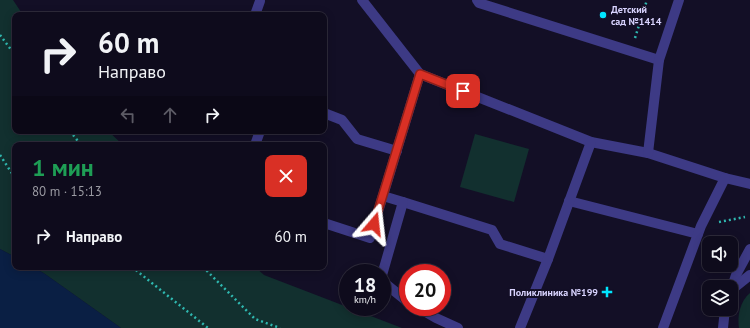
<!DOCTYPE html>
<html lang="ru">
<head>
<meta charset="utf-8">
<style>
	body { margin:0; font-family:"PT Sans",sans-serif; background:#1c1929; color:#f1f3f6; height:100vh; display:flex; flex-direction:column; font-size:15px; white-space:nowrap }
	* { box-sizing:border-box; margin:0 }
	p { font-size:13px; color:#9b9ba3 }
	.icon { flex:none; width:22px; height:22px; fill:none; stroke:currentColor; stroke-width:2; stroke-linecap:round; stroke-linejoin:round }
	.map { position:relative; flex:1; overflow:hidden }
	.details { position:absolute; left:12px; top:142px; width:315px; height:128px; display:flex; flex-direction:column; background:#0e0b1c; border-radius:8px; box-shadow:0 2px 10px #0003,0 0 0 1px #2e2b3b }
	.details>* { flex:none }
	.banner { position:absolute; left:12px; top:12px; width:315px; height:122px; border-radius:8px; box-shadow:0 2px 10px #0003,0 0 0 1px #2e2b3b; background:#0e0b1c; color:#f1f3f6; overflow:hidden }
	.buttons { position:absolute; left:702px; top:236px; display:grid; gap:8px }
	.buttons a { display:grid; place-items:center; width:36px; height:36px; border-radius:8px; background:#0e0b1c; box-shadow:0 2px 10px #0003,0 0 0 1px #2e2b3b; font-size:20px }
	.speed { position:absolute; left:339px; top:264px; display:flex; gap:8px; font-size:20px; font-weight:700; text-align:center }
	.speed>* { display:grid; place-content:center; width:52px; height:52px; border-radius:50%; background:#0e0b1c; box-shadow:0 2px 10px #0003,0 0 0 1px #2e2b3b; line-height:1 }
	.speed small { font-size:10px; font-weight:400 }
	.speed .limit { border:6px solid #d22; background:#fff; color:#111 }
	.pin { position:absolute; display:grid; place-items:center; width:34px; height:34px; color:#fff; margin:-17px; border-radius:8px; box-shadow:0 2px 6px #0006 }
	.me { position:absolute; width:44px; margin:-22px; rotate:17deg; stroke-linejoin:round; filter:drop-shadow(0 0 3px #0008) }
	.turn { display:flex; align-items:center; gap:14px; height:84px; padding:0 20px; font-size:18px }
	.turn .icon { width:52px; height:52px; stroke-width:2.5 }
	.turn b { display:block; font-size:28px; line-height:34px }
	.lanes { display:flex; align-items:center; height:38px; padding:0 20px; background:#0003; justify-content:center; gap:20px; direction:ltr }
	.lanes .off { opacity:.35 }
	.round { display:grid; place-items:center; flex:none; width:42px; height:42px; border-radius:8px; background:#1c1929 }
	.overview { display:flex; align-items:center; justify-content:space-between; height:68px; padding:0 20px }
	h1 { font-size:24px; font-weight:700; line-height:30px; color:#1e9e55 }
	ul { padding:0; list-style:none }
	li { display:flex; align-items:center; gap:12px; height:52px; padding:0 20px }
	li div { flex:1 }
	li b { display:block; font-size:15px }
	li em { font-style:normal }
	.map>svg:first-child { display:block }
</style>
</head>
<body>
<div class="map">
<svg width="750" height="328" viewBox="0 0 750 328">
	<rect width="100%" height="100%" fill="#130f26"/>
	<g fill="#12302f">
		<path d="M0 0H13L23 15H15V131H108L123 145H15V257L0 249Z"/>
		<path d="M475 134 529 149 514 202 460 187Z"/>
		<path d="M33 267H255L264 275 402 328H121L45 274Z"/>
		<path d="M750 293V328H739C737 316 740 301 750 293Z"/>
	</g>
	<path fill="#0a1f44" d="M0 249 15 257V267H33L45 274 121 328H0Z"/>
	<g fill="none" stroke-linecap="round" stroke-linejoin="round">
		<g stroke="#2fb8b0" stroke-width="2.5" stroke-dasharray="2 3" stroke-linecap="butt">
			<path d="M0 35 15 55"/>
			<path d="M635 38 647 0"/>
			<path d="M70 131 81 145"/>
			<path d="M0 155 15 178"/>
			<path d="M719 222 745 217"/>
			<path d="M132 267 208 328"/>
			<path d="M203 267 255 319 280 328"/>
		</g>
		<g stroke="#3d3a85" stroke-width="10">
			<path d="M362 0 420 74 591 142 648 153 725 178 750 184"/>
			<path d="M477 0 479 3 659 60"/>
			<path d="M255 15 260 1"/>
			<path d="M324 113 342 120 357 139 397 151"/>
			<path d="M255 145 260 131"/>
			<path d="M648 153 659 60 679 0"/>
			<path d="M569 201 698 234"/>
			<path d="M403 202 492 230 500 244 548 259"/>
			<path d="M324 223 370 238 420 74"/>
			<path d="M382 275 403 202 383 196"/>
			<path d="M382 281 408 302"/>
			<path d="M417 307 436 318 458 328"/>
			<path d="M520 328 548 259 591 142"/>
			<path d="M663 328 701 226 725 178"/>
		</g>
		<g stroke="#3d3a85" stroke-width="10">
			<path d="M731 290 736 275 750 249"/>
			<path d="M733 291 735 287 750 275"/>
			<path d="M723 328 725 309"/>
		</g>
	</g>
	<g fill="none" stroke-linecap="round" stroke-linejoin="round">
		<defs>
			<path id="route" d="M374 224 420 74 463 91"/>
		</defs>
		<use href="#route" stroke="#8d1f18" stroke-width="10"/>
		<use href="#route" stroke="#d93025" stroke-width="7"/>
	</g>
	<g fill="#00e5ff" stroke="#130f26" stroke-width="1.5">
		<circle cx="603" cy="15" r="4"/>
		<path d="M605 286h4v4h4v4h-4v4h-4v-4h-4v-4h4z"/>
	</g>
	<g text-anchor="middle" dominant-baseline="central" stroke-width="4" stroke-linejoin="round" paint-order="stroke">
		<g font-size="10" font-weight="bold" fill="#d9d4ff" stroke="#130f26" text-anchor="start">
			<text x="611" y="9">Детский<tspan x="611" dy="12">сад №1414</tspan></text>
			<text x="598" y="292" text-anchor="end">Поликлиника №199</text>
		</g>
	</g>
</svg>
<div class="buttons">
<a><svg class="icon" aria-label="sound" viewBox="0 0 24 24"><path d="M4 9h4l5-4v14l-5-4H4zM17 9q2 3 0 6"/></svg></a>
<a><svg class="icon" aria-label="layers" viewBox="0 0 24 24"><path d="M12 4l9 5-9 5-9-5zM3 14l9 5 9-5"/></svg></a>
</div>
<div class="speed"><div>18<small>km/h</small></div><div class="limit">20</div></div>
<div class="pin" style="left:463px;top:91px;background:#d93025"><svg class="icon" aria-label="arrive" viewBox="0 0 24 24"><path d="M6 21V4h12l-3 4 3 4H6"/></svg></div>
<svg class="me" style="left:374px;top:224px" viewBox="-20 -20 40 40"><path d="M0-17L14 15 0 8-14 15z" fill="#d93025" stroke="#fff" stroke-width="4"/></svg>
<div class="banner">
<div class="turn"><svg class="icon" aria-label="right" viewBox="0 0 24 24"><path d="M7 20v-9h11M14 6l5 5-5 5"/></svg><div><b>60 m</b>Направо</div></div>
<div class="lanes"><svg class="icon off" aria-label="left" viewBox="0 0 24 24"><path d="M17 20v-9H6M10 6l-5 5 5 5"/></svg><svg class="icon off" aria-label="ahead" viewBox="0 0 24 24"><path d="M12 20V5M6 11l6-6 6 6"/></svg><svg class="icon" aria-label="right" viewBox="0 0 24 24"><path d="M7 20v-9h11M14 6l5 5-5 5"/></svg></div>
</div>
<section class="details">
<div class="overview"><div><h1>1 мин</h1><p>80 m · 15:13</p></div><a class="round" style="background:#d93025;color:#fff"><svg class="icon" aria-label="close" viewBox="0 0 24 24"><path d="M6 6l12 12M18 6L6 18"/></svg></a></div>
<ul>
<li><svg class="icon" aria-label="right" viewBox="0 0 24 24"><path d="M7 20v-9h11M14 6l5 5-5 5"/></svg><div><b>Направо</b></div><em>60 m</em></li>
</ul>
</section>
</div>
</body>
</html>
